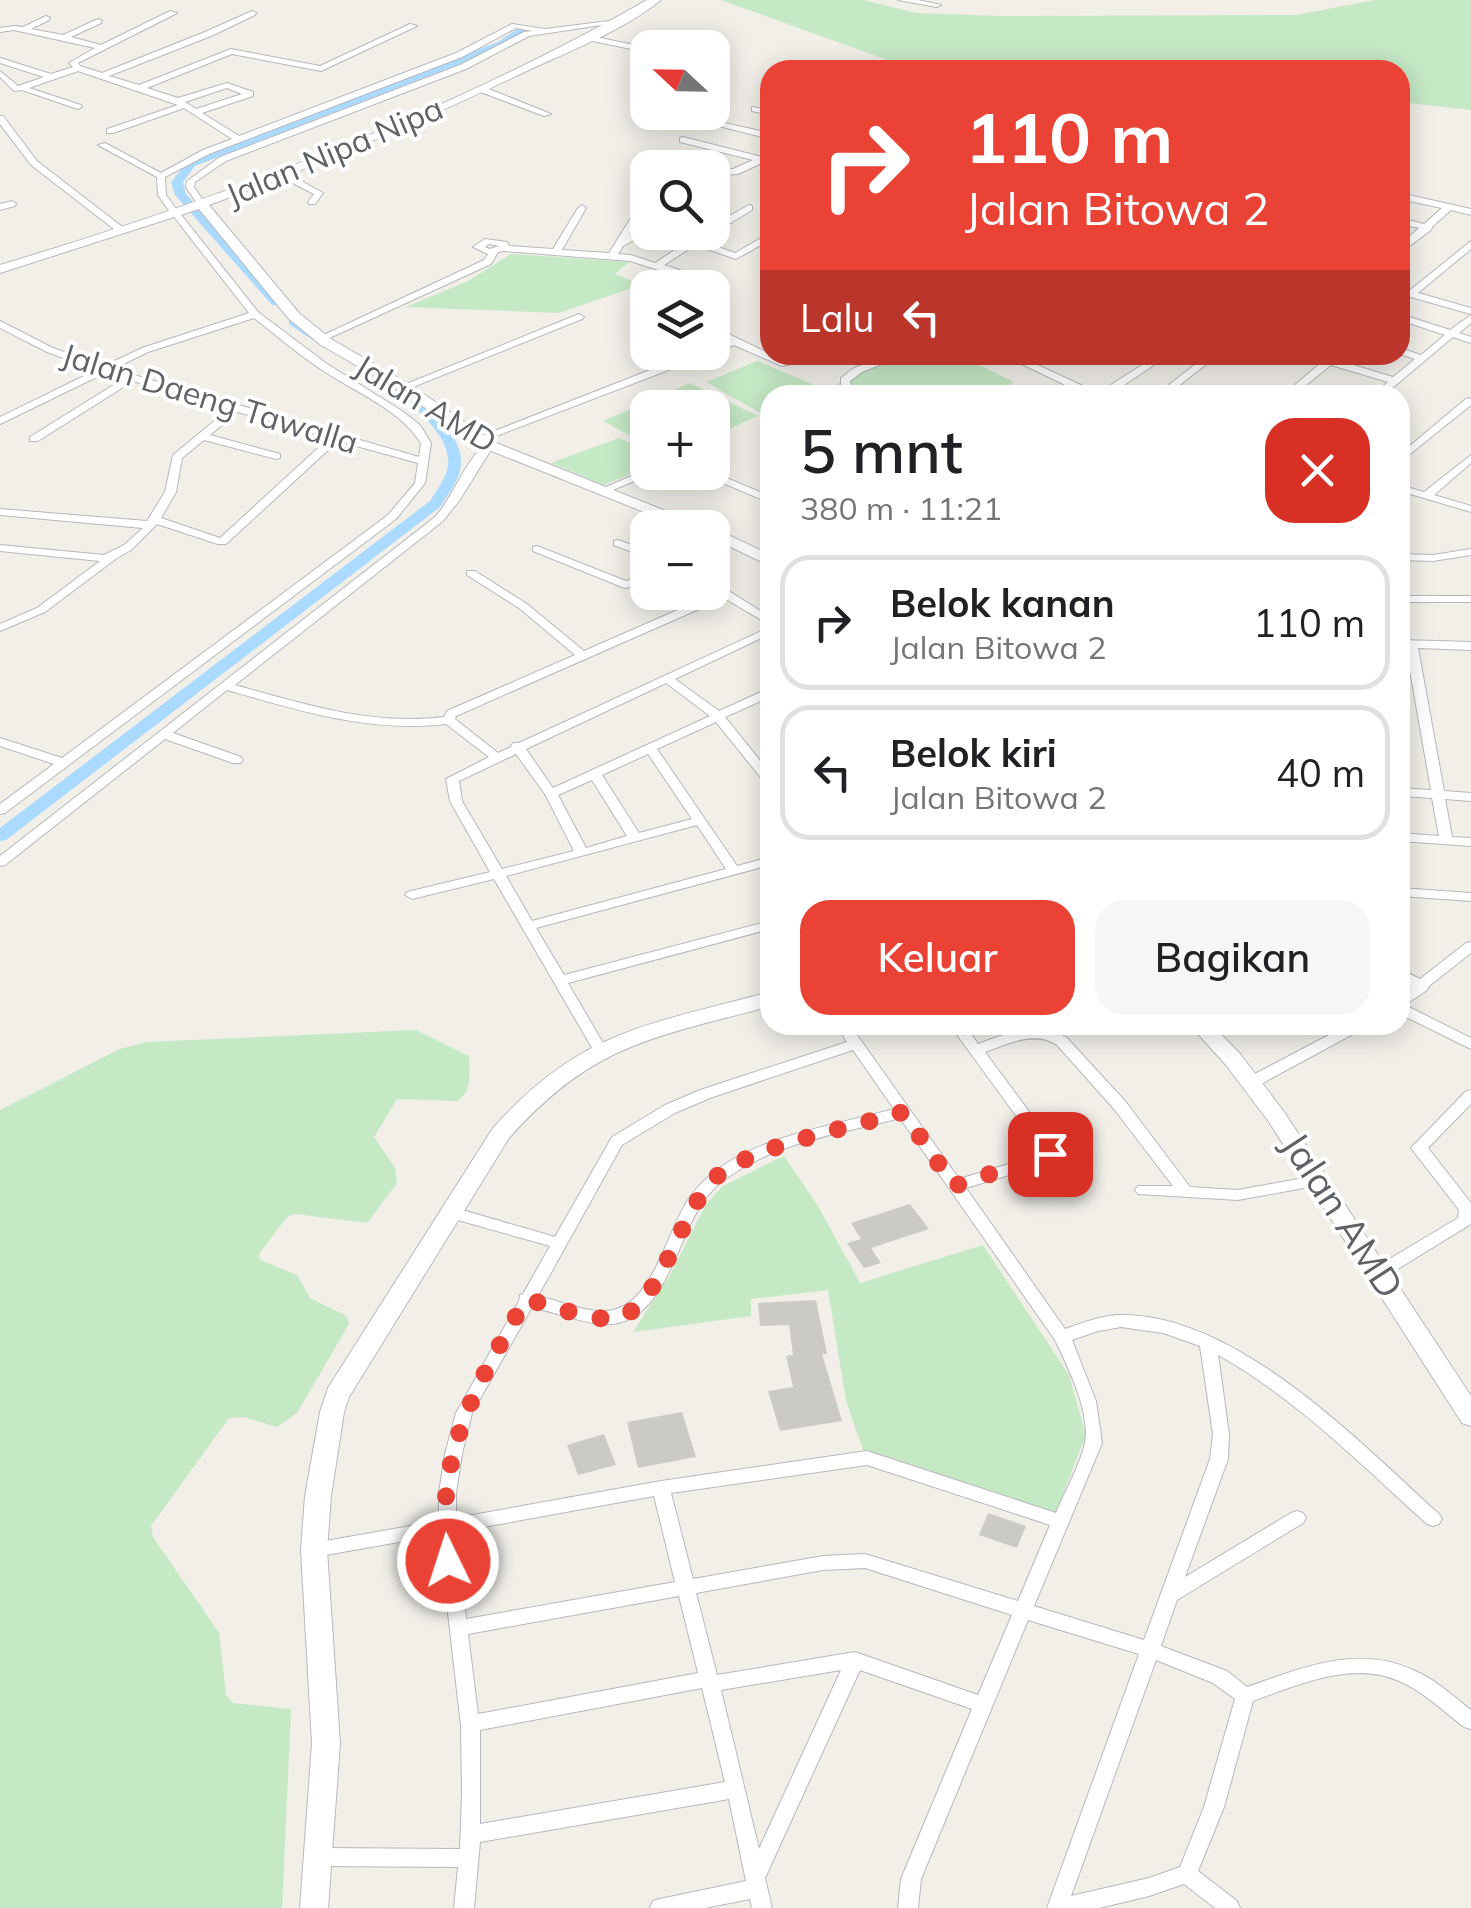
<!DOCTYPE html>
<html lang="id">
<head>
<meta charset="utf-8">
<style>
	body { margin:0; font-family:Mulish,sans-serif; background:#f6f6f6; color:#202124; height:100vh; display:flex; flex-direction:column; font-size:38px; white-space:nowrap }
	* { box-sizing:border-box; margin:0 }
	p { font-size:32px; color:#757577 }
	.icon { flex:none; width:55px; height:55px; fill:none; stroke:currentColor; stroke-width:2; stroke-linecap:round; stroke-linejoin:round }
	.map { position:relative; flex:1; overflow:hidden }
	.drawer { position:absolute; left:760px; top:385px; width:650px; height:650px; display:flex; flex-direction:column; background:#fff; border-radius:30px; box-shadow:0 5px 25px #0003 }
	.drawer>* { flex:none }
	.top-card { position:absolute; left:760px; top:60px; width:650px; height:305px; border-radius:30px; box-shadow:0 5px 25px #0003; background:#ea4335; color:#fff; overflow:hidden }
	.needle { width:65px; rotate:292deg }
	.buttons { position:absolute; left:630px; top:30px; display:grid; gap:20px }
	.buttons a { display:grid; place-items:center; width:100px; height:100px; border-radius:20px; background:#fff; box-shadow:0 5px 25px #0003; font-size:50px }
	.pin { position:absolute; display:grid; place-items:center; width:85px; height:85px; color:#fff; margin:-42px; border-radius:20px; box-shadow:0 5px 15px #0006 }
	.me { position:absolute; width:110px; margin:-55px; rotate:356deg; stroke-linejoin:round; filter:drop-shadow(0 0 8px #0008) }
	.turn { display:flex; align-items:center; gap:35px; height:210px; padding:0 40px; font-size:45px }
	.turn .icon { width:130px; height:130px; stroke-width:2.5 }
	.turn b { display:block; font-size:70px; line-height:85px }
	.then { display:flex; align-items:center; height:95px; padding:0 40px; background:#0003; gap:20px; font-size:38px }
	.round { display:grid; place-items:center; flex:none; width:105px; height:105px; border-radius:30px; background:#f6f6f6 }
	.headline { display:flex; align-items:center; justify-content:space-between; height:170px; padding:0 40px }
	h1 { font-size:60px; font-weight:600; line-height:75px }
	.button { display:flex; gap:20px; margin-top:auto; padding:20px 40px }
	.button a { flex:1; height:115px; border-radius:30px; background:#ea4335; color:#fff; font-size:40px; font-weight:600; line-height:115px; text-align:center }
	.button a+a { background:#f6f6f6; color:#202124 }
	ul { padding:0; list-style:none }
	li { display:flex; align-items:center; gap:30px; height:135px; margin:0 20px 15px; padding:0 20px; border:5px solid #e0e0e0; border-radius:30px }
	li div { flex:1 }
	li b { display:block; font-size:38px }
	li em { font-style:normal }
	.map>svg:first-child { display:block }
</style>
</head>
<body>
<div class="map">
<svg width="1471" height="1908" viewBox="0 0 1471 1908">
	<rect width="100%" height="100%" fill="#f1efe8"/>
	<g fill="#c5e8c5">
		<path d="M721 0H863L916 13 999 16 1296 15 1375 0H1471V110L1400 102V70H1037L988 66 915 70Z"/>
		<path d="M511 254 629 262 615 274 640 285 559 313 406 307 468 281Z"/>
		<path d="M902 355H959L1014 382 994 395H812Z"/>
		<path d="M757 361 819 387 802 395H770V410L762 414 706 382Z"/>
		<path d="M690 383 758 416 713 436 712 408H648L647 445 603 421Z"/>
		<path d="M619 438 647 451V467L604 485 551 463Z"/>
		<path d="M416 1030 469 1056C469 1074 473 1089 458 1101L397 1099 374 1137 395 1168 397 1183 367 1223 295 1214 287 1217 259 1254 260 1260 297 1275 310 1298 347 1316 349 1324 297 1413 277 1427 244 1417 229 1418 151 1526 153 1537 219 1633 226 1695 233 1703 291 1709 282 1908H0V1110L120 1049 147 1042Z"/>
		<path d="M784 1156 818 1206 860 1283 983 1245 1069 1375 1086 1435 1056 1512 863 1450 846 1400 828 1290 751 1299V1316L633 1332 670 1275 705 1206 723 1186Z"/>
	</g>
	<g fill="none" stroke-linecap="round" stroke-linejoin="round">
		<g fill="#aadaff" fill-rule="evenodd">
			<path d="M523 25 528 28 526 30 506 46 195 166 183 182 186 194 280 299V305H272L175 195 171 182 187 162 498 42Z"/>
			<path d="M289 318H297C338 349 466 409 461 465 460 480 447 495 440 507L6 840 0 841V828L430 501C436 491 446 479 448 466 455 411 327 353 289 324Z"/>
		</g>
	</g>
	<g fill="#cccac5">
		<path d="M910 1204 929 1229 871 1248 881 1263 864 1268 847 1243 861 1239 851 1223Z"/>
		<path d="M816 1300 827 1354H822L842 1421 780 1431 768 1391 793 1387 786 1356 793 1355 789 1325 760 1326 758 1303Z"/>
		<path d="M682 1412 696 1457 638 1468 627 1422Z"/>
		<path d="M604 1434 616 1465 578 1475 567 1445Z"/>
		<path d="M988 1513 1026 1526 1017 1548 979 1535Z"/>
	</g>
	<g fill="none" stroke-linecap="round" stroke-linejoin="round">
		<defs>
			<g id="street">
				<path d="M898 0H918L941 5 937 7Z"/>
				<path d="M170 11 177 13 78 63 80 66 102 73 205 32 252 11 256 13 255 15 211 36 109 76 139 85 231 49 320 66 410 24 417 26 321 71 232 54 147 88 178 98 227 83 253 92V96L202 113 239 136 456 53 512 24 545 29 617 20 621 22 529 36 466 69 226 161 195 182 194 187 207 206 206 208H200L186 187 187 181 220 157 460 65 524 32 533 31 516 28 462 57 209 154 165 177 166 195 171 202 258 312 327 364 402 411 420 425 431 443 425 483 396 519 5 813 0 814V804L54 764 0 746V738L62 758 388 515 415 483 418 463 338 441 226 544H218L157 524 131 550 117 558 45 612 0 631V624L37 608 100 561 0 551V545L104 555 124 545 143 528 0 515V509L147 521 165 492 173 455 229 409 133 381 38 441H30V437L123 379 105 373 0 424V417L96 370 47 352 0 328V321L53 348 104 366 142 348 249 313 164 204 158 195 157 177 98 145 105 143 161 173 203 150 232 139 184 108 113 133H107V129L178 105 78 71 29 88 81 105 82 107 78 109 22 90 14 91 0 77V71L18 86 44 77 0 63V58L51 74 73 67 69 63 95 48 14 30 0 32V28L14 26 23 27 46 16 50 18 49 20 31 29 63 35 98 19 102 21 101 23 71 37 101 45ZM227 88 242 94 196 109 185 102ZM254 318C276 335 298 354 322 370 355 392 399 409 421 443L419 457 113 369 148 352ZM238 412 329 438 220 538 161 518 176 492 182 458 204 440 276 459 280 458V454L210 435Z"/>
				<path d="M591 36 634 45 635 47 631 49 588 40 587 38Z"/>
				<path d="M478 87H484L551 114 544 116 478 91Z"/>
				<path d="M752 107 770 110V115L752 111Z"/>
				<path d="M0 116H3L37 161 125 229V233H119L31 165 0 124Z"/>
				<path d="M715 121 770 133V139L715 125Z"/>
				<path d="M683 137 770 159V165L762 163 738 174 712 176V170L733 169 753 160 680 142V138Z"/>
				<path d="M281 173H287L323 193 315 204H309L308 202 314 194 281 177Z"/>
				<path d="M1400 193 1471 209V215L1451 210 1432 227 1431 230 1400 253V245L1419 228 1400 224V218L1424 224 1442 208 1400 199Z"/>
				<path d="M12 201 16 204 15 206 0 210V204Z"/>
				<path d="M582 205 586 208 562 250 609 253 631 218 634 217 638 220 629 235 648 226V232L623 246 618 254 631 255 655 263 702 232H712V226L749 205 752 206V210L701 241 735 253 770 233V240L736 259 695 245 664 265 697 276V280L694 281 630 261 504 251 498 252 491 264 323 341 315 339 484 260 488 254 473 247 485 239 507 242 509 246 553 249 578 208ZM489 244 499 246 490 249 485 247Z"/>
				<path d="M1471 241V249L1418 293 1471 308V314L1400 294V288L1409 291Z"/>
				<path d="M579 314 584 317 582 319 408 389 399 387Z"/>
				<path d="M1400 314 1450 330 1471 315V323L1459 333 1471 337V343L1453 337 1384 395H1373L1388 382 1331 365 1294 395H1283L1322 362 1305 355H1320L1393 377 1415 359 1400 354V348L1421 355 1445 335 1400 320Z"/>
				<path d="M712 326 791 364 782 366 734 345 483 441 479 442 474 439 696 352H712V346L726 342 712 333Z"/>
				<path d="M890 355H904L862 372 850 381 851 386 862 395H850L841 387V378L854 368Z"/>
				<path d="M1003 355H1016L1098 393 1142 365 1117 355H1132L1149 360 1157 355H1169L1109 395H1086Z"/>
				<path d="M1207 355H1218L1167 395H1156Z"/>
				<path d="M1467 398 1471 399V405L1400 462V454Z"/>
				<path d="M489 442 494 445 459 501 443 521 235 685C304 704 371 726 444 717L447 711 575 655 519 608 467 575V571H475L527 604 584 651 721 591H729L770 617V625L724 598 456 716 455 719 498 753 511 747 513 743H519L770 627V634L675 679 719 711 770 688V697L725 717 770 773V785L766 784 716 722 657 749 737 866 770 857V865L536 928 564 975 770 921V929L568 983 607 1050 605 1053H595L494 879 412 899 405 895 407 892 490 872 450 801 446 779 489 757 446 724C370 733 300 711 227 690L173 733 241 757 243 760 241 763H233L165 739 5 865 0 866V856L435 517C455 495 465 458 489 442ZM666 683 710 716 553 788 526 749ZM516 754 545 794 574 851 502 869 462 801 459 781ZM648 754 692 819 639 833 602 775ZM592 780 627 836 586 848 558 795ZM697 825 726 869 532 921 506 876Z"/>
				<path d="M1471 455V463L1434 495 1471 506V512L1400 491V485L1424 492Z"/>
				<path d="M648 469V472H653L652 474 610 491 606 492 601 489Z"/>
				<path d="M697 472H712L770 496V503Z"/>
				<path d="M730 537 734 538V542L712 551V544Z"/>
				<path d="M618 540 648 551V558L614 545V541Z"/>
				<path d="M537 546 626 581 648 575V582L626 588 622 587 533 551V547Z"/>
				<path d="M1471 549V555L1433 561 1400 560V554L1433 555Z"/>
				<rect x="1400" y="596" width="71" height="6"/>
				<path d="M1400 640 1471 642V650L1418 648 1444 791 1471 793V801L1445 799 1452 837 1471 838V846L1400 841V833L1439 836 1432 798 1400 796V788L1431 790 1406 648H1400Z"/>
				<path d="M1400 888 1471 893V901L1400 896Z"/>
				<path d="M1471 942V953L1429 986 1427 990 1405 1005 1471 1038V1049L1400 1014V995L1411 986 1400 980V969L1420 979 1466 943Z"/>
				<path d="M836 1025H850L959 1179 1035 1156 1041 1150 950 1025H965L978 1044C1008 1033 1038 1020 1067 1038L1125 1101 1190 1187 1238 1190 1320 1175 1325 1176 1328 1180 1325 1184 1320 1185 1238 1200 1138 1194 1135 1190 1138 1186H1173L1114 1109 1057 1045C1034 1030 1008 1044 985 1052L1058 1151 1045 1164 966 1188 1065 1329C1082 1323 1100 1316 1117 1315 1234 1311 1358 1441 1439 1514L1442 1519 1439 1524 1433 1526 1427 1524C1360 1464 1297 1399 1218 1355L1229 1434 1228 1459 1185 1577 1291 1513 1297 1511 1303 1513 1306 1518 1303 1523 1177 1600 1161 1646 1227 1671 1247 1687C1302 1668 1357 1644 1413 1670 1435 1679 1453 1696 1471 1710V1729L1464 1727C1443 1711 1423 1691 1399 1681 1353 1660 1297 1685 1253 1701L1224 1807 1198 1871 1237 1901 1240 1908H1215L1184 1884 1149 1896 1099 1908H1047L1139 1654 1028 1620 921 1879 918 1908H898L901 1879 972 1709 860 1670 765 1878 772 1908H752L750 1899 705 1908H650L653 1901 660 1899 746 1881 729 1799 480 1842 474 1908H454L458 1867 320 1866 313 1863 310 1857 313 1851 320 1848 460 1849 462 1793 461 1726 439 1535 314 1557 308 1555 305 1550 308 1545 314 1543 439 1521V1493L445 1454 456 1413 519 1301 520 1295 523 1294 550 1246 447 1217 444 1213 447 1209 452 1207 555 1237 612 1137 665 1105 700 1090 847 1042ZM853 1050 894 1109C837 1125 762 1135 714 1172 704 1180 695 1189 688 1200 666 1233 652 1310 605 1311 584 1312 559 1301 538 1296L622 1145 675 1113 710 1098ZM900 1118 1055 1340C1068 1367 1093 1417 1084 1447 1078 1469 1065 1491 1056 1513L867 1451 661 1481 456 1518V1493L462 1454 472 1413 532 1307C553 1312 577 1321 599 1324 662 1331 675 1244 701 1205 708 1194 717 1185 727 1178 777 1142 843 1133 900 1118ZM1121 1327 1163 1333 1200 1346 1213 1434 1210 1459 1144 1640 1034 1606 1102 1443 1096 1401 1072 1340 1098 1331ZM867 1465 1050 1525 1018 1601 865 1554 823 1556 693 1579 671 1493ZM654 1496 675 1582 466 1619 456 1532ZM865 1568 1012 1615 978 1695 855 1652 717 1675 696 1593 823 1570ZM679 1596 698 1673 478 1714 468 1634ZM1156 1660 1213 1683 1235 1699 1204 1807 1180 1867 1149 1878 1071 1896ZM841 1670 759 1849 721 1690ZM702 1688 725 1782 480 1824V1730Z"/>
				<path d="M1348 1025H1366L1364 1028 1259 1085H1249L1247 1081 1249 1077Z"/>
				<path d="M1471 1090V1104L1428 1148 1471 1203V1224L1388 1275H1376L1374 1271 1376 1267 1458 1218 1459 1210 1411 1148 1466 1091Z"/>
			</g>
			<g id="secondary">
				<path d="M647 0H661C625 29 575 49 533 68 427 119 319 165 209 205L299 313 331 339 409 384 494 442 708 528H684L484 448 399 390 321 345 289 319 199 209 0 273V265C218 200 450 113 647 0Z"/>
				<path d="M712 527 770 555V566L712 538Z"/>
				<path d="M770 992V1006C653 1038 594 1043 509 1138L349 1397 344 1412 331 1496 327 1550 340 1743 328 1908H300L312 1743 301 1550 305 1496 320 1412 328 1388 493 1128C582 1029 649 1025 770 992Z"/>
				<path d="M1190 1025H1212L1241 1055 1284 1112 1471 1396V1426L1462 1423 1269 1122 1226 1065Z"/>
			</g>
		</defs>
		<use href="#street" stroke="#b5b8bc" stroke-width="2"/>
		<use href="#secondary" stroke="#b6babf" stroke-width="2"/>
		<use href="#street" fill="#fff" fill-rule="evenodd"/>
		<use href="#secondary" fill="#fff" fill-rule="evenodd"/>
	</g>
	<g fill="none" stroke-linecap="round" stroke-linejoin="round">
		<path stroke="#ea4335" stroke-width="18" stroke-dasharray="0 32.4" d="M448 1561C433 1457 476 1386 526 1299 549 1305 594 1322 616 1318 662 1310 680 1203 721 1173 761 1144 853 1127 903 1112L954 1186 1050 1154"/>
	</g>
	<g text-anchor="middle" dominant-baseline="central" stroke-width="8" stroke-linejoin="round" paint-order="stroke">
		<g font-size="32" fill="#5f6368" stroke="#fff">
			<text transform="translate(334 151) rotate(-23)">Jalan Nipa Nipa</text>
			<text transform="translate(210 398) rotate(17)">Jalan Daeng Tawalla</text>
			<text transform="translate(426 403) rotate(31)">Jalan AMD</text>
		</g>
		<g font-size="38" fill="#5f6368" stroke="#fff">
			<text transform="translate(1343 1215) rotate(57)">Jalan AMD</text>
		</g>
	</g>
</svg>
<div class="buttons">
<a><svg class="needle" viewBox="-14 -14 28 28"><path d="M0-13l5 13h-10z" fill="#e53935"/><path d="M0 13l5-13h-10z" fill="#757577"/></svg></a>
<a><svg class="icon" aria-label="search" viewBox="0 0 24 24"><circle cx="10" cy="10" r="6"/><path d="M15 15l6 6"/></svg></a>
<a><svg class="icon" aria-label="layers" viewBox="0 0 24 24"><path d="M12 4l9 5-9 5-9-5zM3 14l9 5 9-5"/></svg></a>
<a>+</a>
<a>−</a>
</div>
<div class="pin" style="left:1050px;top:1154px;background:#d93025"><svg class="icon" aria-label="arrive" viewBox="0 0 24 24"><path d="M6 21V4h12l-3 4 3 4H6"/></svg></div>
<svg class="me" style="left:448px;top:1561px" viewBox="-20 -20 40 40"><circle r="17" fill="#ea4335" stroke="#fff" stroke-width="3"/><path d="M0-11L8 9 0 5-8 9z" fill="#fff"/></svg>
<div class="top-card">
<div class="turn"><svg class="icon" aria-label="right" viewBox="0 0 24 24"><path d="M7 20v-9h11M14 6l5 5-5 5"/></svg><div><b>110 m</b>Jalan Bitowa 2</div></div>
<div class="then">Lalu<svg class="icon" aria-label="left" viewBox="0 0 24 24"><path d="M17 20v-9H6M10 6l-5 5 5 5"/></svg></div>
</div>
<section class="drawer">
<div class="headline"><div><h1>5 mnt</h1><p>380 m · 11:21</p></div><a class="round" style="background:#d93025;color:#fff"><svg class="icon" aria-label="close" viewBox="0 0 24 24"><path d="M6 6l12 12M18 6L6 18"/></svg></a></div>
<ul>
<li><svg class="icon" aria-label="right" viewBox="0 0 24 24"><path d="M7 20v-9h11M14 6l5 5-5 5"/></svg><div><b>Belok kanan</b><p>Jalan Bitowa 2</p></div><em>110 m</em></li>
<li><svg class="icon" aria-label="left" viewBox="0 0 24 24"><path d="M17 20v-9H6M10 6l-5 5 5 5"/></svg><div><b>Belok kiri</b><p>Jalan Bitowa 2</p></div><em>40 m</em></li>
</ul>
<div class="button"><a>Keluar</a><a>Bagikan</a></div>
</section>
</div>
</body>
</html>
